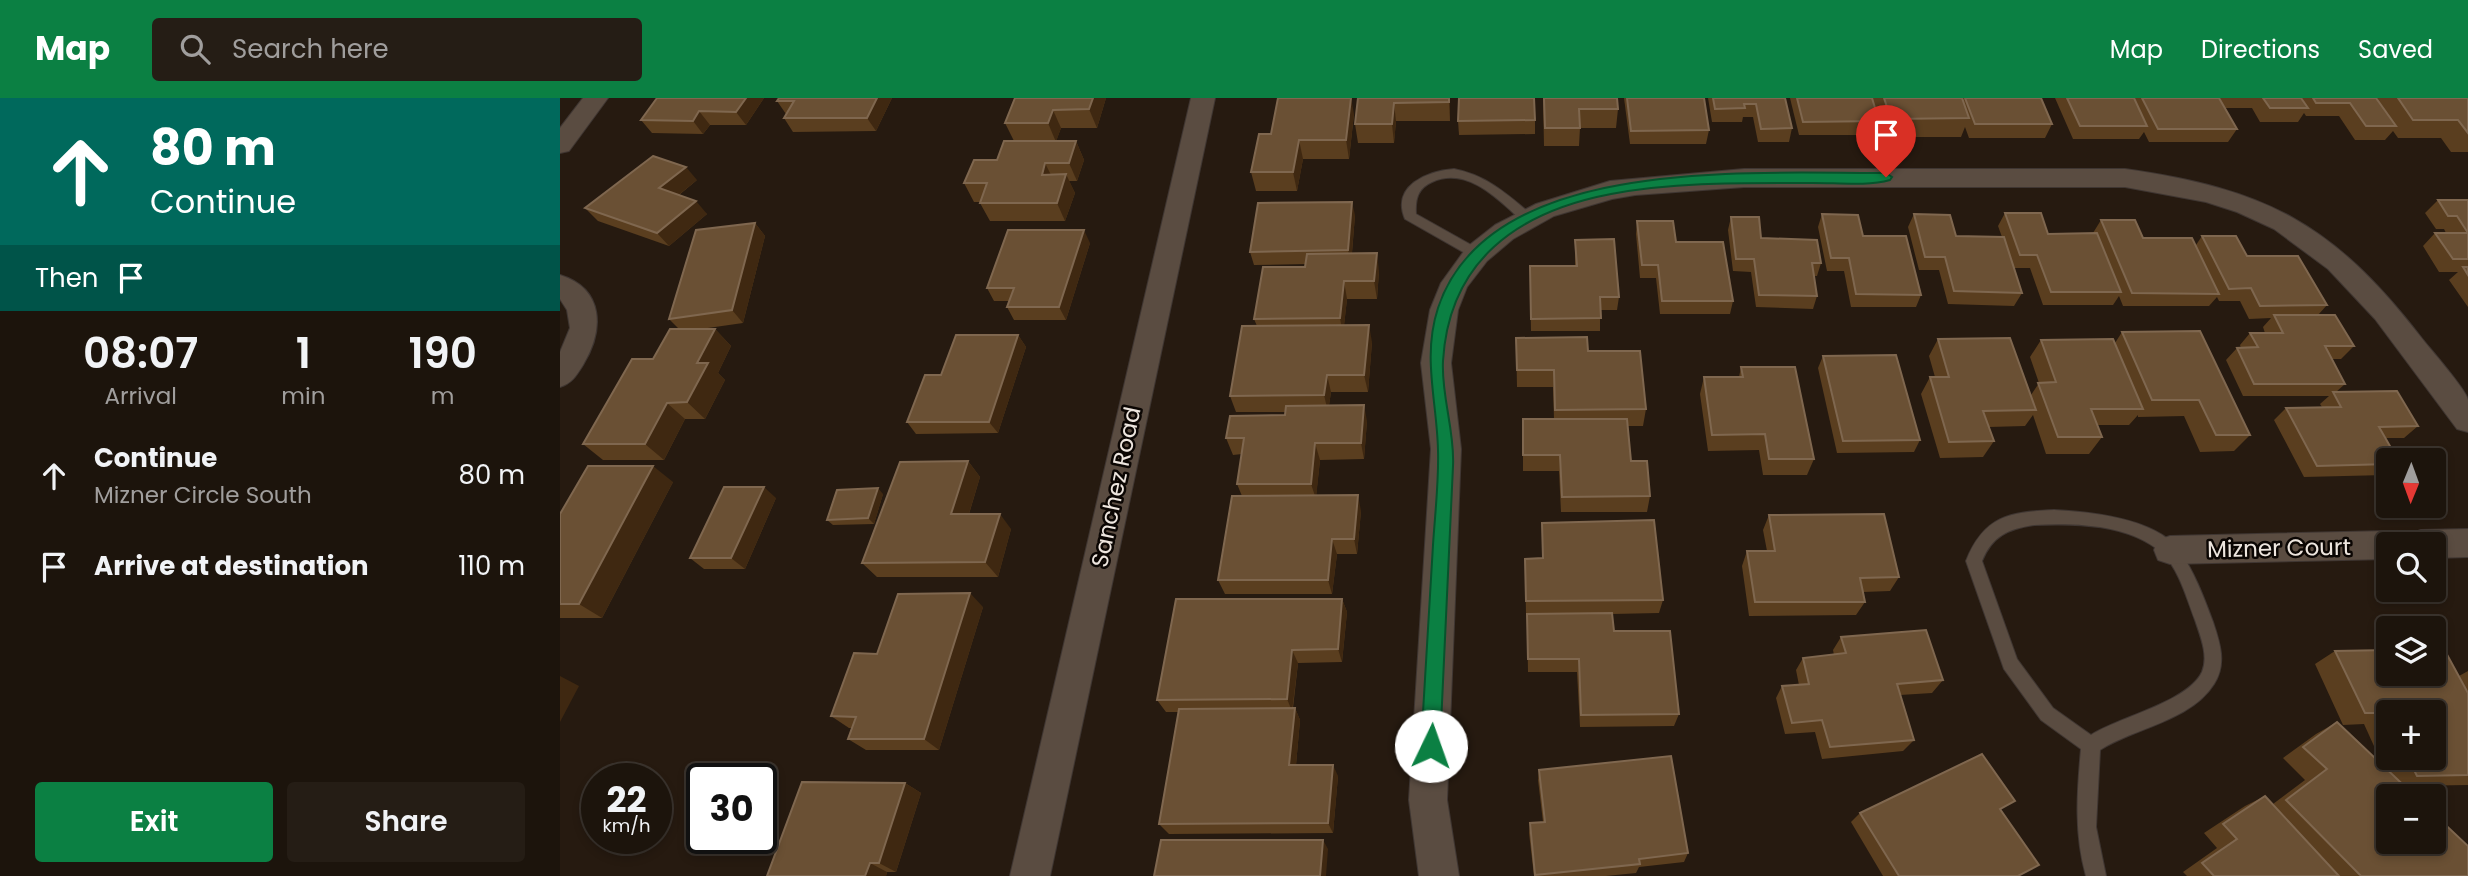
<!DOCTYPE html>
<html lang="en">
<head>
<meta charset="utf-8">
<style>
	body { margin:0; font-family:Poppins,sans-serif; background:#251d15; color:#f1f3f6; height:100vh; display:flex; flex-direction:column; font-size:26px; white-space:nowrap }
	* { box-sizing:border-box; margin:0 }
	p { font-size:23px; color:#a09e9d }
	.icon { flex:none; width:38px; height:38px; fill:none; stroke:currentColor; stroke-width:2; stroke-linecap:round; stroke-linejoin:round }
	.map { position:relative; flex:1; overflow:hidden }
	.panel { display:flex; flex-direction:column; background:#1c140c; width:560px }
	.panel>* { flex:none }
	.guide { background:#00695c; color:#fff; overflow:hidden }
	.needle { width:46px; rotate:181deg }
	.tools { position:absolute; left:1816px; top:350px; display:grid; gap:14px }
	.tools a { display:grid; place-items:center; width:70px; height:70px; border-radius:7px; background:#1c140c; box-shadow:0 4px 10px #0003,0 0 0 2px #3a332d; font-size:35px }
	.speed { position:absolute; left:21px; top:665px; display:flex; gap:14px; font-size:35px; font-weight:700; text-align:center }
	.speed>* { display:grid; place-content:center; width:91px; height:91px; border-radius:50%; background:#1c140c; box-shadow:0 4px 10px #0003,0 0 0 2px #3a332d; line-height:1 }
	.speed small { font-size:18px; font-weight:400 }
	.speed .limit { border:4px solid #111; border-radius:10px; background:#fff; color:#111 }
	.pin { position:absolute; display:grid; place-items:center; width:60px; height:60px; color:#fff; margin:-72px -30px; border-radius:50% 50% 50% 0; rotate:-45deg; box-shadow:0 0 7px #0007 }
	.pin .icon { rotate:45deg }
	.me { position:absolute; width:77px; margin:-38px; rotate:3deg; stroke-linejoin:round; filter:drop-shadow(0 0 5px #0008) }
	.turn { display:flex; align-items:center; gap:24px; height:147px; padding:0 35px; font-size:32px }
	.turn .icon { width:91px; height:91px; stroke-width:2.5 }
	.turn b { display:block; font-size:49px; line-height:60px }
	.then { display:flex; align-items:center; height:66px; padding:0 35px; background:#0003; gap:14px; font-size:26px }
	.eta { display:flex; justify-content:space-evenly; align-items:center; height:119px; text-align:center }
	.eta b { font-size:42px; font-weight:600; line-height:49px }
	.cta { display:flex; gap:14px; margin-top:auto; padding:14px 35px }
	.cta a { flex:1; height:80px; border-radius:7px; background:#0b8043; color:#fff; font-size:28px; font-weight:600; line-height:80px; text-align:center }
	.cta a+a { background:#251d15; color:#f1f3f6 }
	ul { padding:0; list-style:none }
	li { display:flex; align-items:center; gap:21px; height:91px; padding:0 35px }
	li div { flex:1 }
	li b { display:block; font-size:26px }
	li em { font-style:normal }
	header { display:flex; align-items:center; gap:42px; box-sizing:border-box; height:98px; padding:0 35px; background:#0b8043; color:#fff }
	header strong { font-size:33px }
	nav { display:flex; gap:38px; margin-inline-start:auto; font-size:24px }
	.search { width:490px; height:63px; background:#251d15; display:flex; align-items:center; gap:18px; box-sizing:border-box; padding:0 24px; border-radius:7px; color:#a09e9d; font-size:26px }
	main { display:flex; flex:1; min-height:0 }
	.map>svg:first-child { display:block }
</style>
</head>
<body>
<header>
<strong>Map</strong>
<div class="search"><svg class="icon" aria-label="search" viewBox="0 0 24 24"><circle cx="10" cy="10" r="6"/><path d="M15 15l6 6"/></svg>Search here</div>
<nav><a>Map</a><a>Directions</a><a>Saved</a></nav>
</header>
<main>
<section class="panel">
<div class="guide">
<div class="turn"><svg class="icon" aria-label="ahead" viewBox="0 0 24 24"><path d="M12 20V5M6 11l6-6 6 6"/></svg><div><b>80 m</b>Continue</div></div>
<div class="then">Then<svg class="icon" aria-label="arrive" viewBox="0 0 24 24"><path d="M6 21V4h12l-3 4 3 4H6"/></svg></div>
</div>
<div class="eta">
<div><b>08:07</b><p>Arrival</p></div>
<div><b>1</b><p>min</p></div>
<div><b>190</b><p>m</p></div>
</div>
<ul>
<li><svg class="icon" aria-label="ahead" viewBox="0 0 24 24"><path d="M12 20V5M6 11l6-6 6 6"/></svg><div><b>Continue</b><p>Mizner Circle South</p></div><em>80 m</em></li>
<li><svg class="icon" aria-label="arrive" viewBox="0 0 24 24"><path d="M6 21V4h12l-3 4 3 4H6"/></svg><div><b>Arrive at destination</b></div><em>110 m</em></li>
</ul>
<div class="cta"><a>Exit</a><a>Share</a></div>
</section>
<div class="map">
<svg width="1908" height="778" viewBox="0 0 1908 778">
	<rect width="100%" height="100%" fill="#261a10"/>
	<g fill="none" stroke-linecap="round" stroke-linejoin="round">
		<defs>
			<g id="lane">
				<path d="M894 71C926 77 947 96 972 117V123H962C938 101 907 68 872 84 858 90 855 101 856 116L922 153 924 156 922 159H912L845 121C831 88 867 73 894 71Z"/>
				<path d="M1494 412C1531 414 1595 420 1619 452 1634 473 1644 500 1653 524 1660 545 1667 566 1654 586 1631 623 1574 630 1540 652L1536 729 1546 778H1526C1514 735 1517 695 1521 651L1481 622 1444 571 1406 463C1424 418 1449 414 1494 412ZM1474 427C1515 425 1569 426 1602 455 1619 471 1627 501 1635 522 1640 537 1649 558 1642 574 1628 604 1559 619 1531 637L1493 610 1457 561 1422 463C1432 438 1448 431 1474 427Z"/>
			</g>
			<g id="street">
				<path d="M23 0H48L9 53 0 55V30Z"/>
				<path d="M631 0H655L490 778H450Z"/>
				<path d="M1184 71H1565C1706 91 1772 125 1860 238 1869 250 1906 291 1908 302 1908 312 1908 324 1908 334L1897 331 1815 221 1768 171 1714 131 1677 114 1646 104 1565 89H1184L1075 97 1052 101 994 118 953 141 927 163 907 189 898 212 891 265 901 351 887 702 899 778H859L849 702 871 351 861 265 870 212 881 185 907 149 935 127 976 106 1050 83Z"/>
				<path d="M0 177C45 191 44 233 23 267 16 278 12 285 0 289V254L10 230 7 212 0 201Z"/>
				<path d="M1908 431V459L1874 460V446H1829V461L1610 466 1598 462 1594 452 1598 442 1610 438 1829 433 1841 437 1845 446 1849 436 1861 432Z"/>
			</g>
		</defs>
		<use href="#lane" stroke="#3f3632" stroke-width="2"/>
		<use href="#street" stroke="#3f3632" stroke-width="2"/>
		<use href="#lane" fill="#5a4c41" fill-rule="evenodd"/>
		<use href="#street" fill="#5a4c41" fill-rule="evenodd"/>
	</g>
	<g fill="#5a3e1f" fill-rule="evenodd">
		<path d="M97 0H204L186 27H150L143 36 92 35 81 22Z"/>
		<path d="M332 0 316 33 233 34 224 20 226 16 217 3Z"/>
		<path d="M455 0H546L537 30H501L496 43H516L524 62 517 83H509L515 95 505 123H430L420 105 421 104H414L404 85 437 62 454 43 445 25Z"/>
		<path d="M798 0H890V23H836L834 45H798L795 26Z"/>
		<path d="M983 0H1057L1058 11 1056 30H1020L1019 48H984Z"/>
		<path d="M1064 0H1144L1149 32 1146 46H1070Z"/>
		<path d="M1148 0H1225L1232 30 1229 44H1198L1193 19H1183L1182 24H1152Z"/>
		<path d="M1230 0H1312L1319 23 1314 37H1239Z"/>
		<path d="M1312 0H1481L1492 26 1485 40H1409L1405 29 1401 39H1324Z"/>
		<path d="M1495 0H1908V54H1891L1881 40H1838L1833 33 1825 42H1795L1779 18H1746L1744 15 1738 24H1700L1692 10H1665L1677 31 1668 44H1589L1584 34 1579 41H1513Z"/>
		<path d="M794 16 789 61H743L737 93H696L691 74 711 36Z"/>
		<path d="M975 22V36L899 37 898 23Z"/>
		<path d="M137 82 119 97 147 116 109 148 38 123 25 110Z"/>
		<path d="M1878 102H1908V209L1889 182 1898 174H1879L1863 148 1875 135H1886L1884 131H1876L1865 115Z"/>
		<path d="M1445 115 1488 136 1533 135 1541 122 1583 140 1636 147 1642 138 1687 158 1767 207 1758 217 1794 248 1781 261H1772L1785 286 1776 294 1858 328 1844 340H1826L1829 362V375L1826 377 1744 379 1714 322 1726 310 1762 309 1760 306 1769 298H1683L1666 262 1677 250H1681L1680 247 1690 235H1705L1703 229 1711 220 1689 221 1680 203H1659L1657 199 1649 208H1563L1559 198 1553 207H1483L1470 170H1454L1462 195 1454 208 1388 206 1379 172H1359L1348 129 1354 116 1396 138 1442 139 1438 128Z"/>
		<path d="M1262 116 1303 138 1361 197 1356 209H1291L1284 173H1267L1258 129Z"/>
		<path d="M795 117 792 155 819 173 817 201H787L784 227 812 244 808 294H771L769 307 807 323 804 361 760 362 756 398 801 413 797 456H777L772 496H665L658 482 682 398 677 386 682 356 673 357 666 340 725 317 726 314H676L670 298 697 228 694 221 745 169 746 166 694 167 690 154Z"/>
		<path d="M1171 119 1201 140 1261 165 1257 178H1254L1257 198 1253 211 1196 209 1191 174 1173 173 1168 132Z"/>
		<path d="M1077 123 1116 144 1173 203 1170 216H1100L1096 180H1080L1076 136Z"/>
		<path d="M195 125 205 138 183 225 141 231H155L171 248 158 275 165 282 145 321H125L104 362H43L23 346 119 231 109 221Z"/>
		<path d="M1015 142 1059 199 1057 212H1040V233H971L970 181 1015 168Z"/>
		<path d="M530 145 506 222H454L447 209 449 203H434L427 190Z"/>
		<path d="M1562 234 1690 337 1674 353 1640 354 1624 318 1578 319V317L1569 327H1537L1542 339 1529 356H1486L1473 317 1465 328 1429 329 1434 343 1423 359 1380 360 1361 296 1370 279H1375L1369 258 1378 241 1471 297 1479 285 1470 259 1481 242 1555 245Z"/>
		<path d="M458 237 466 249 438 335 356 336 347 324Z"/>
		<path d="M956 240 1028 253 1086 311 1083 328H1068L1071 363 1090 398 1087 414H1001L999 373H963V321H994L993 289H957Z"/>
		<path d="M1263 258 1360 342 1354 354 1277 355 1258 270Z"/>
		<path d="M1181 269 1254 361 1247 377H1203L1199 352 1148 353 1140 296 1144 279H1179Z"/>
		<path d="M408 363 420 379 409 416 451 431 438 479H317L302 465Z"/>
		<path d="M113 384 42 520H0V416Z"/>
		<path d="M323 396 314 426 273 427 267 422Z"/>
		<path d="M216 400 185 471H144L130 460Z"/>
		<path d="M1209 417 1339 479 1330 493 1303 494 1305 504 1296 517 1189 518 1182 468 1187 453H1207L1203 432Z"/>
		<path d="M982 425 1103 502 1099 515 1052 516 1054 533 1119 616 1114 628 1020 629 1017 574H968L967 517H966L965 461H982Z"/>
		<path d="M782 501 787 514 782 564 738 565 733 610H735L740 622 736 667 778 678 773 735 609 736 599 726 618 614H606L597 602Z"/>
		<path d="M423 509 379 652H306L288 641 292 630H289L271 618 317 556Z"/>
		<path d="M1281 539 1383 582 1372 595 1340 597 1354 642 1343 653 1262 661 1255 634 1225 636 1216 600 1222 588 1239 587 1236 572 1243 560 1274 557 1273 552Z"/>
		<path d="M1775 553 1899 578 1908 573V687L1845 688 1908 778H1627L1623 774 1657 750 1644 735 1685 708 1705 698 1713 706 1745 682 1723 660 1756 636 1777 624 1823 668 1804 626 1783 627 1755 566ZM1829 614 1874 660H1829Z"/>
		<path d="M979 672 1128 755 1124 764 1079 769 1076 775 1046 778H974L969 735 970 725 983 724 978 682Z"/>
		<path d="M345 685 361 695 336 774H327L326 778H207Z"/>
		<path d="M1441 713 1460 778H1323L1291 724 1300 715Z"/>
	</g>
	<g fill="#3f2811">
		<path d="M186 0H204L186 27 176 14Z"/>
		<path d="M317 0H332L316 33 307 20Z"/>
		<path d="M533 0H546L537 30 529 11Z"/>
		<path d="M791 0 794 16 789 61 786 42Z"/>
		<path d="M889 0H890V23L889 4Z"/>
		<path d="M834 5 836 23 834 45 832 26Z"/>
		<path d="M493 12 501 30 496 44 488 25Z"/>
		<path d="M139 13 150 27 143 36 133 23Z"/>
		<path d="M739 42 743 61 737 93 733 74Z"/>
		<path d="M516 43 524 62 517 83 509 65Z"/>
		<path d="M485 65 494 83 482 77Z"/>
		<path d="M126 69 137 82 111 103 99 90Z"/>
		<path d="M506 76 515 95 505 123 497 105Z"/>
		<path d="M136 103 147 116 109 148 97 135Z"/>
		<path d="M792 104 795 117 791 165 788 152Z"/>
		<path d="M195 125 205 138 183 225 172 212Z"/>
		<path d="M524 132 530 145 506 222 499 209Z"/>
		<path d="M817 155 819 173 817 201 814 183Z"/>
		<path d="M784 183 787 201 783 238 780 220Z"/>
		<path d="M809 227 812 244 808 294 804 277Z"/>
		<path d="M155 231 171 248 158 275 165 282 145 321 127 304 137 265Z"/>
		<path d="M458 237 466 249 438 335 429 324Z"/>
		<path d="M767 277 771 294 768 314 764 297Z"/>
		<path d="M107 305 125 321 104 362 85 346Z"/>
		<path d="M804 307 807 323 804 361 801 345Z"/>
		<path d="M755 345 760 362 756 401 751 386Z"/>
		<path d="M408 363 420 379 404 432 391 416Z"/>
		<path d="M93 368 113 384 42 520 19 506Z"/>
		<path d="M204 389 216 400 185 471 171 460Z"/>
		<path d="M318 390 323 396 314 426 308 420Z"/>
		<path d="M798 397 801 413 797 456 794 441Z"/>
		<path d="M440 416 451 431 438 479 425 464Z"/>
		<path d="M772 441 777 456 772 496 768 482Z"/>
		<path d="M410 495 423 509 379 652 364 641Z"/>
		<path d="M782 501 787 514 782 564 778 551Z"/>
		<path d="M732 552 738 565 732 613 727 601Z"/>
		<path d="M0 578 19 588 0 624Z"/>
		<path d="M735 610 740 622 735 678 729 667Z"/>
		<path d="M773 667 778 678 773 735 768 725Z"/>
		<path d="M345 685 361 695 336 774 319 765Z"/>
		<path d="M763 742 768 751 766 778H760Z"/>
		<path d="M310 765 327 774 326 778H305Z"/>
	</g>
	<g fill="#6a5034" stroke="#7f674f" stroke-width="2">
		<path d="M97 0H186L176 14 139 13 133 23 81 22Z"/>
		<path d="M219 0H317L307 20H224L234 3H217Z"/>
		<path d="M455 0H533L529 11 493 12 488 25H445Z"/>
		<path d="M718 0H791L786 42H739L733 74H691L699 36H711Z"/>
		<path d="M798 0H889V4L834 5 832 26H795Z"/>
		<path d="M899 0H974L975 22 898 23Z"/>
		<path d="M984 0H1057L1058 11H1019L1020 30H985Z"/>
		<path d="M1067 0H1144L1149 32 1071 33Z"/>
		<path d="M1153 0H1225L1232 30 1201 31 1196 6H1184L1185 10 1155 11Z"/>
		<path d="M1237 0H1312L1319 23 1243 24Z"/>
		<path d="M1324 0H1402L1409 20 1331 21Z"/>
		<path d="M1405 0H1481L1492 26H1415Z"/>
		<path d="M1507 0H1574L1587 28H1520Z"/>
		<path d="M1582 0H1659L1677 31H1598Z"/>
		<path d="M1703 0H1741L1748 10H1710Z"/>
		<path d="M1753 0H1816L1836 28H1806L1790 5H1756Z"/>
		<path d="M1838 0H1908V35L1898 22H1853Z"/>
		<path d="M444 43H516L509 65H485L482 77 506 76 497 105H420L427 85H404L414 62H437Z"/>
		<path d="M93 58 126 69 99 90 136 103 97 135 25 110Z"/>
		<path d="M1878 102H1908V135L1897 118H1888Z"/>
		<path d="M792 104 788 152 690 154 698 105Z"/>
		<path d="M1445 115H1481L1488 136 1537 135 1561 194H1491L1477 157H1460Z"/>
		<path d="M1262 116 1298 117 1303 138H1346L1361 197 1296 196 1289 160H1271Z"/>
		<path d="M1354 116 1390 117 1396 138 1444 139 1462 195 1394 193 1385 159H1365Z"/>
		<path d="M1171 119H1199L1201 140 1257 142 1261 165H1252L1257 198 1199 197 1194 161H1176Z"/>
		<path d="M1541 122H1575L1583 140H1632L1659 196 1572 195Z"/>
		<path d="M1077 123H1113L1116 144H1163L1173 203H1102L1098 167H1082Z"/>
		<path d="M195 125 172 212 109 221 136 132Z"/>
		<path d="M448 132H524L499 209H447L454 190H427Z"/>
		<path d="M1875 135H1908V161H1893Z"/>
		<path d="M1642 138H1676L1687 158H1738L1767 207 1700 208 1691 190 1669 191Z"/>
		<path d="M1054 141 1059 199H1040L1041 220 971 221 970 168H1017L1015 142Z"/>
		<path d="M817 155 814 183H784L780 220 694 221 703 169H745L747 156Z"/>
		<path d="M1903 169H1908V177Z"/>
		<path d="M1714 217H1775L1794 248H1765L1785 286H1694L1677 250 1698 249 1690 235H1723Z"/>
		<path d="M809 227 804 277H767L764 297 670 298 682 228Z"/>
		<path d="M110 231H155L137 265H148L127 304 107 305 85 346H23L72 261H93Z"/>
		<path d="M1640 233 1690 337H1656L1639 302H1592L1562 234Z"/>
		<path d="M396 237H458L429 324H347L365 277H381Z"/>
		<path d="M1027 239 1028 253H1080L1086 311 995 312 994 272H957L956 240Z"/>
		<path d="M1450 240 1476 312 1423 313 1434 343 1389 344 1370 279H1389L1378 241Z"/>
		<path d="M1553 241 1583 311H1531L1542 339H1498L1478 285 1496 284 1481 242Z"/>
		<path d="M1336 257 1360 342 1283 343 1263 258Z"/>
		<path d="M1181 269H1235L1254 361H1209L1205 336 1152 337 1144 279H1183Z"/>
		<path d="M1837 293 1858 328 1819 329 1838 362H1829V366L1757 368 1726 310 1781 309 1773 294Z"/>
		<path d="M804 307 801 345H755L751 386H677L684 340H666L670 318 725 317 726 308Z"/>
		<path d="M963 321H1067L1071 363H1087L1090 398 1002 399 1000 357H963Z"/>
		<path d="M408 363 391 416H440L425 464 302 465 340 364Z"/>
		<path d="M28 368H93L19 506H0V416Z"/>
		<path d="M164 389H204L171 460H130Z"/>
		<path d="M318 390 308 420 267 422 277 392Z"/>
		<path d="M798 397 794 441H772L768 482H658L672 398Z"/>
		<path d="M1324 416 1339 479 1300 480 1305 504H1195L1187 453H1215L1209 417Z"/>
		<path d="M1094 422 1103 502 966 503 965 461 983 460 982 425Z"/>
		<path d="M410 495 364 641H288L296 619 271 618 294 555 317 556 338 496Z"/>
		<path d="M616 501H782L778 551 732 552 727 601 597 602Z"/>
		<path d="M1052 515 1054 533H1110L1119 616 1021 617 1019 561H968L967 516Z"/>
		<path d="M1366 532 1383 582 1337 586 1354 642 1270 649 1262 622 1232 625 1222 588 1249 586 1243 560 1286 555 1281 539Z"/>
		<path d="M1874 551H1884L1908 595V677L1857 678 1848 660H1874V614H1829V620L1826 615H1805L1775 553 1829 552V576H1874Z"/>
		<path d="M735 610 729 667H773L768 725 599 726 619 611Z"/>
		<path d="M1777 624 1855 698H1829V744H1874V716L1908 748V778H1801L1726 702 1767 671 1743 649Z"/>
		<path d="M1422 656 1455 703 1440 711 1479 767 1458 778H1339L1300 715Z"/>
		<path d="M1111 658 1128 755 1079 761 1080 766 975 777 970 725 985 724 979 672Z"/>
		<path d="M242 684 345 685 319 765H310L305 778H207Z"/>
		<path d="M1705 698 1779 778H1654L1642 765 1677 741 1663 726Z"/>
		<path d="M601 742H763L760 778H594Z"/>
	</g>
	<path fill="#0b8043" stroke="#07532c" stroke-width="2" d="M1326 75 1332 79 1330 82C1305 89 1272 84 1246 85 1181 85 1115 84 1051 96 957 114 889 163 883 263 881 298 895 333 893 368 889 462 884 555 880 648L877 654 871 657 864 654 861 648C865 581 869 514 873 447 875 416 879 383 878 352 877 303 862 259 878 210 929 55 1196 76 1326 75Z"/>
	<g text-anchor="middle" dominant-baseline="central" stroke-width="5" stroke-linejoin="round" paint-order="stroke">
		<g font-size="23" fill="#eee6df" stroke="#0b0603">
			<text transform="translate(556 389) rotate(-78)">Sanchez Road</text>
			<text transform="translate(1719 450) rotate(-1)">Mizner Court</text>
		</g>
	</g>
</svg>
<div class="tools">
<a><svg class="needle" viewBox="-14 -14 28 28"><path d="M0-13l5 13h-10z" fill="#e53935"/><path d="M0 13l5-13h-10z" fill="#a09e9d"/></svg></a>
<a><svg class="icon" aria-label="search" viewBox="0 0 24 24"><circle cx="10" cy="10" r="6"/><path d="M15 15l6 6"/></svg></a>
<a><svg class="icon" aria-label="layers" viewBox="0 0 24 24"><path d="M12 4l9 5-9 5-9-5zM3 14l9 5 9-5"/></svg></a>
<a>+</a>
<a>−</a>
</div>
<div class="speed"><div>22<small>km/h</small></div><div class="limit">30</div></div>
<div class="pin" style="left:1326px;top:79px;background:#d93025"><svg class="icon" aria-label="arrive" viewBox="0 0 24 24"><path d="M6 21V4h12l-3 4 3 4H6"/></svg></div>
<svg class="me" style="left:871px;top:648px" viewBox="-20 -20 40 40"><circle r="19" fill="#fff"/><path d="M0-13L10 11 0 6-10 11z" fill="#0b8043"/></svg>
</div>
</main>
</body>
</html>
